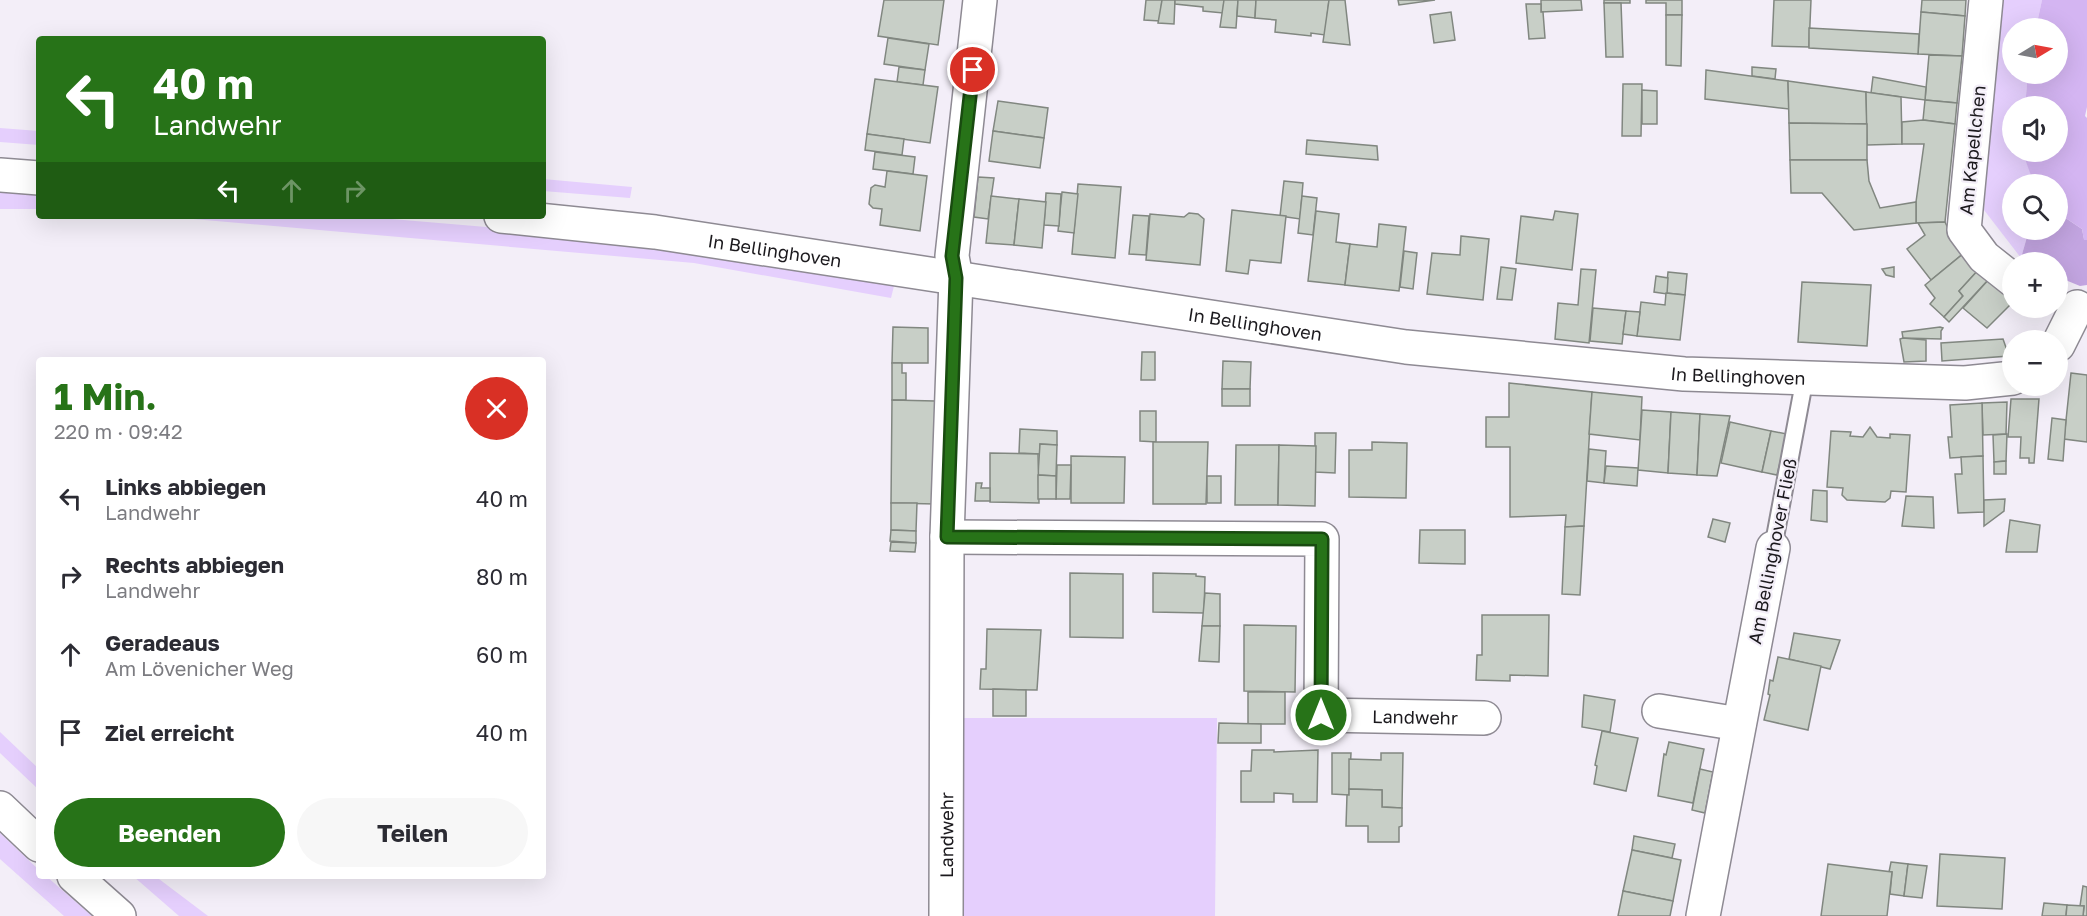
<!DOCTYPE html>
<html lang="de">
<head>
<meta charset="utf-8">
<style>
	body { margin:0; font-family:"Golos Text",sans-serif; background:#f7f7f7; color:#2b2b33; height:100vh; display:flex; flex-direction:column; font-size:22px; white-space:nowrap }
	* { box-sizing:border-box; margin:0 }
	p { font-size:20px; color:#7c7c81 }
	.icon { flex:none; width:33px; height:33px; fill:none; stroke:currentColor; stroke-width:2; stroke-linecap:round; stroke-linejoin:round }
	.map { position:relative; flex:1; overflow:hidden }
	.details { position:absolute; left:36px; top:357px; width:510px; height:522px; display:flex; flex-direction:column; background:#fff; border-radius:6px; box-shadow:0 6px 24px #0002 }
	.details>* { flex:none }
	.guide { position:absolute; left:36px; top:36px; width:510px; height:183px; border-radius:6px; box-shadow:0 6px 24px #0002; background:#277318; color:#fff; overflow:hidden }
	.needle { width:39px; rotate:80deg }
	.tools { position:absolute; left:2002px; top:18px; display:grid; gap:12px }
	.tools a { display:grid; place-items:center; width:66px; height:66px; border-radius:50%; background:#fff; box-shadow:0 6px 24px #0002; font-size:30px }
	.pin { position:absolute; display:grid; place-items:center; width:51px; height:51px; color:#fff; margin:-26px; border:3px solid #fff; border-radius:50%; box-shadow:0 2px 6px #0007 }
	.me { position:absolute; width:66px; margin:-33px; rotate:0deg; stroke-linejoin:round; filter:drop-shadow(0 0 4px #0008) }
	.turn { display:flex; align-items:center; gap:21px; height:126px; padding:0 18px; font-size:27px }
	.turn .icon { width:78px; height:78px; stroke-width:2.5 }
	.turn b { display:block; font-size:42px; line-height:51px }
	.lanes { display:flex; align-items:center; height:57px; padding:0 18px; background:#0003; justify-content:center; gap:30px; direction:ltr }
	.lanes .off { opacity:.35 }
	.round { display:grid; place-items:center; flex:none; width:63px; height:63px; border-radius:32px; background:#f7f7f7 }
	.head { display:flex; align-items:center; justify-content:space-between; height:102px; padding:0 18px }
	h1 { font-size:36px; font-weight:700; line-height:45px; color:#277318 }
	.primary-button { display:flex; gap:12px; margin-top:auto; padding:12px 18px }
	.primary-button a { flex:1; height:69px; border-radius:36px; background:#277318; color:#fff; font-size:24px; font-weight:700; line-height:69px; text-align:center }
	.primary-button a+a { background:#f7f7f7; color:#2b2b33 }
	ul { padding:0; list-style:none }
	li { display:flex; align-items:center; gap:18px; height:78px; padding:0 18px }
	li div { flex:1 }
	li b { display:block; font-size:22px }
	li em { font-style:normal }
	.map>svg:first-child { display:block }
</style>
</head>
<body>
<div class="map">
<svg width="2087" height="916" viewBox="0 0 2087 916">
	<rect width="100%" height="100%" fill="#f3eef8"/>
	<g fill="#e5cffd">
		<path d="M2001 0H2042L2036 28H2013V74H2028L2025 106H2013V152H2024L2034 184H2013V230H2029L2021 258 1984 210Z"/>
		<path d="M0 128 39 131V145L0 142Z"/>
		<path d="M543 179 632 187 630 198 543 191Z"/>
		<path d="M0 189 39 192V209H0Z"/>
		<path d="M159 216H356L523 230 895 282 891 298 694 263Z"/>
		<path d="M960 718H1217L1215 916H957Z"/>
		<path d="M0 732 39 769V790L0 753Z"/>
		<path d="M0 833 39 870V876H46L92 916H64L0 859Z"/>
		<path d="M133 876H155L208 916H179Z"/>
	</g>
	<path fill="#c3a5e1" d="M2058 213 2082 229 2084 239 2087 240V285L2080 286 2058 277V262H2030L2021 258 2029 230H2058Z"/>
	<path fill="#d4b5f2" d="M2042 0H2087V107L2085 116 2087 118V240H2084L2082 229 2058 213V184H2034L2024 156V152H2058V106H2025L2028 74H2058V28H2036Z"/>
	<g fill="#c8cfc7" stroke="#818780" stroke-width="1.5">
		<path d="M884 0H944L938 45 878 36Z"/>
		<path d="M1146 0H1162L1160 21 1144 20Z"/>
		<path d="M1162 0H1175L1174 24 1158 23Z"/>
		<path d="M1175 0H1224L1223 13 1203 11V7L1175 4Z"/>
		<path d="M1224 0H1238L1236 28 1220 27Z"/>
		<path d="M1238 0H1256L1255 18 1237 16Z"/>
		<path d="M1256 0H1329L1325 35 1311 33V36L1275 32 1276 20 1255 18Z"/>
		<path d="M1329 0H1345L1350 45 1323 42Z"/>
		<path d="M1398 0H1435L1399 5Z"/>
		<path d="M1541 0H1581L1582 10 1541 12Z"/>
		<rect x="1604" y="0" width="26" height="3"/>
		<path d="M1646 0H1682V15H1666V3H1646Z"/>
		<path d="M1774 0H1811L1809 47 1772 46Z"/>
		<path d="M1922 0H1966L1965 16 1921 12Z"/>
		<path d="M1604 3H1621L1623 57H1606Z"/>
		<path d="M1526 4H1541V12H1543L1545 38 1529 39Z"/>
		<path d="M1451 12 1455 40 1434 43 1430 15Z"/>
		<path d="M1921 12 1965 16 1962 56 1918 54Z"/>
		<path d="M1666 15H1682L1681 66 1666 65Z"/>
		<path d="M1809 28 1919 34 1918 54 1809 48Z"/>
		<path d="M888 38 929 44 925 70 884 64Z"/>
		<path d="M1929 55 1962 56 1957 103 1925 100Z"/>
		<path d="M899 67 925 70 923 85 897 82Z"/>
		<path d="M1752 67 1776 69 1775 79 1752 76Z"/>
		<path d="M1706 70 1788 81 1789 109 1705 99Z"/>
		<path d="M1873 77 1926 87 1925 100 1871 93Z"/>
		<path d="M875 79 938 87 930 143 867 134Z"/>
		<path d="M1788 81 1866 92 1867 124 1789 123Z"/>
		<path d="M1623 84H1642L1641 136H1622Z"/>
		<path d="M1642 90 1657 91V124H1642Z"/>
		<path d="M1866 92 1901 97 1902 144 1867 145Z"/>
		<path d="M1925 100 1957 103 1955 124 1923 120Z"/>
		<path d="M998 101 1048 108 1044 138 993 131Z"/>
		<path d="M1923 120 1955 124 1945 222 1916 223V202L1924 144H1902V122Z"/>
		<path d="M1789 123 1867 124V160H1790Z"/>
		<path d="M993 131 1044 138 1040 168 989 161Z"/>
		<path d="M867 134 904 139 902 155 865 150Z"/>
		<path d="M1307 140 1377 146 1378 160 1306 154Z"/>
		<path d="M875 152 915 157 913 174 873 169Z"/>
		<path d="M1790 160H1867L1869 181 1880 208 1916 202V223L1854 230 1822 193H1791Z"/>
		<path d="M887 171 927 176 920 231 880 225 882 209 873 208 869 204 871 188 875 185 885 187Z"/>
		<path d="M978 177 994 178 988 219 974 217Z"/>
		<path d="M1284 181 1303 183 1300 219 1280 216Z"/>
		<path d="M1078 184 1121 187 1115 258 1072 254Z"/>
		<path d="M1062 192 1078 194 1074 233 1058 231Z"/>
		<path d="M1046 193 1061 194 1059 226 1044 225Z"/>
		<path d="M991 196 1019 199 1014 245 986 243Z"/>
		<path d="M1302 196 1317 198 1313 235 1298 233Z"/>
		<path d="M1019 199 1046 202 1042 248 1014 245Z"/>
		<path d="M1232 210 1286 216 1281 263 1250 260 1248 274 1226 271Z"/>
		<path d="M1316 211 1339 214 1336 242 1350 244 1345 285 1308 281Z"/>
		<path d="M1555 211 1578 214 1572 270 1516 263 1521 216 1553 220Z"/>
		<path d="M1189 213 1198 214 1204 219 1200 265 1146 260 1150 214 1184 217Z"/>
		<path d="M1133 215 1149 216 1146 255 1129 254Z"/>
		<path d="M1945 222 1953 239 1964 253 1931 280 1907 249 1925 235 1918 223Z"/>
		<path d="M1379 224 1406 227 1399 291 1345 285 1350 244 1377 247Z"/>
		<path d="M1461 236 1489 239 1483 300 1427 294 1432 253 1460 255Z"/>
		<path d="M1404 251 1417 253 1413 289 1400 287Z"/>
		<path d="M1964 253 1980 268 1959 291 1963 296 1944 317 1930 304 1935 298 1925 285Z"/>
		<path d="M1501 267 1516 269 1512 300 1497 299Z"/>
		<path d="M1894 267V277L1886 275 1882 269Z"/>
		<path d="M1980 268 1990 278 1949 322 1944 317 1963 296 1959 291Z"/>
		<path d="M1581 269 1596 270 1589 343 1555 339 1558 303 1578 305Z"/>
		<path d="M1668 272 1687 274 1685 295 1666 293Z"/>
		<path d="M1656 276 1668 278 1667 294 1654 292Z"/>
		<path d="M1990 278 2013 296V302L1987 328 1963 308Z"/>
		<path d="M1802 282 1871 285 1867 346 1798 342Z"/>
		<path d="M1666 293 1685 295 1680 340 1637 336 1641 302 1665 305Z"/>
		<path d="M1593 308 1626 311 1622 344 1590 341Z"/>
		<path d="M1626 311 1640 312 1637 336 1623 334Z"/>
		<path d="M893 327 928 328V363H892Z"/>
		<path d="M1940 327 1943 328 1941 331V339L1903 338 1902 332Z"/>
		<path d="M1903 338 1926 340V361L1904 362 1900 339Z"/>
		<path d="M2003 339 2009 356 1942 361 1941 343Z"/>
		<path d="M1142 352H1155V380H1141Z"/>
		<path d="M1223 361 1251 362 1250 389H1222Z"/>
		<path d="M892 363H902V373H906V400H892Z"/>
		<path d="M2071 373 2087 375V442L2064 439Z"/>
		<path d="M1509 383 1592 392 1584 526 1565 527 1566 515 1510 517V447H1486V417H1509Z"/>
		<rect x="1222" y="389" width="28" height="17"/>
		<path d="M1592 392 1642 397 1640 440 1589 434Z"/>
		<path d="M2011 399H2039L2034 463H2029V458H2020L2021 437H2008Z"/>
		<path d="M892 400 935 401V504L891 503Z"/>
		<path d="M2007 402 2006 434H2007L1983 435 1982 403Z"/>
		<path d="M1982 403 1983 456 1950 458 1948 437H1952L1950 405Z"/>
		<path d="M1642 410 1671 412 1668 473 1638 470Z"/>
		<path d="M1140 411H1156V442L1140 441Z"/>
		<path d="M1671 412 1700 414 1697 475 1668 473Z"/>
		<path d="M1700 414 1730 416 1717 476 1697 475Z"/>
		<path d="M2052 418 2066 420 2063 461 2048 459Z"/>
		<path d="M1730 422 1771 431 1762 472 1721 463Z"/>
		<path d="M1870 427 1877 437 1890 438V434L1910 435 1906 492 1891 491 1890 498 1885 502 1847 500 1842 495 1843 488 1827 487 1831 431 1851 432 1850 436 1863 437Z"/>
		<path d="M1020 429 1057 431V445L1040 444V454L1019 453Z"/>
		<path d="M1771 431 1787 434 1777 475 1762 472Z"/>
		<path d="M1315 433H1336L1335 473 1315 472Z"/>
		<path d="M2007 434 2006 461 1994 462 1993 435Z"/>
		<path d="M1153 442H1208L1206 504H1153Z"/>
		<path d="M1372 442 1407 443 1406 498 1349 497V450H1372Z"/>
		<path d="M1040 444 1057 445 1056 476 1038 475Z"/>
		<path d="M1236 445H1279L1278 505H1235Z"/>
		<path d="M1279 445 1316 446 1315 506 1278 505Z"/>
		<path d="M1589 449 1606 451 1604 483 1587 481Z"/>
		<path d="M990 453 1038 454 1039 503 990 502Z"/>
		<path d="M1071 456 1125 457 1124 503H1071Z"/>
		<path d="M1983 456 1984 512 1958 513 1955 474H1962L1961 457Z"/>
		<path d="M2006 461V474H1994V462Z"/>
		<path d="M1057 465H1071L1070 499H1056Z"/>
		<path d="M1606 466 1638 468 1637 486 1604 483Z"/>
		<path d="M1038 475 1056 476V499H1038Z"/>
		<rect x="1207" y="476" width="14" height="27"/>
		<path d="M976 483H982L981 488H990V501H975Z"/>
		<path d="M1813 490 1827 491V522L1811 520Z"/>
		<path d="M1906 496 1933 497 1934 528 1902 526Z"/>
		<path d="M2005 499 2004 511 1984 526V500Z"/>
		<path d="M891 503H917L916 531 891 530Z"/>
		<path d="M1713 519 1730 523 1725 542 1708 537Z"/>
		<path d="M2010 520 2040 525 2037 552H2006Z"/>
		<path d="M1584 526 1580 595 1562 594 1565 527Z"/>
		<path d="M891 530 916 531V543L890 541Z"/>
		<path d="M1420 530H1465V564L1419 563Z"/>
		<path d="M891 542 916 543 915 552 890 551Z"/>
		<path d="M1070 573 1123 574V638L1070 637Z"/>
		<path d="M1153 573 1196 574V576L1205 577 1204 613 1153 612Z"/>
		<path d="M1205 593 1220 594V626H1202Z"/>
		<path d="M1482 615H1549L1548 676 1510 675V681L1476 680 1477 655H1482Z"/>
		<path d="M1244 625 1296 626 1295 692 1244 691Z"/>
		<path d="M1202 626H1220L1219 662 1199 661Z"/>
		<path d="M987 629 1041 630 1037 690 980 689 981 669H986Z"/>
		<path d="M1794 633 1840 640 1830 669 1789 659Z"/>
		<path d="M1778 657 1821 666 1808 730 1764 720 1770 695 1768 694 1770 680 1773 681Z"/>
		<path d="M993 689 1026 690V716H993Z"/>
		<rect x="1248" y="692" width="37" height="32"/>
		<path d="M1584 695 1615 700 1610 732 1582 727Z"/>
		<path d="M1219 723 1261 724V743H1218Z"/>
		<path d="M1602 731 1638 738 1626 791 1594 784 1597 766 1595 765Z"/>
		<path d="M1669 742 1704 749 1693 803 1658 796 1664 754 1666 755Z"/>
		<path d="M1252 750H1274V752L1318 750 1317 802H1293V794L1274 793V802H1241V771H1251Z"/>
		<path d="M1332 753H1351L1349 795 1332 794Z"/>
		<path d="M1381 753H1403L1402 808 1382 807V790L1349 789V759L1381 760Z"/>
		<path d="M1700 769 1713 772 1705 813 1692 810Z"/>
		<path d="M1349 789 1382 790V807L1402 808V826L1399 827V842H1368V826H1346L1347 795H1349Z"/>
		<path d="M1634 836 1675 844 1672 858 1632 850Z"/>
		<path d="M1632 850 1681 860 1673 901 1623 891Z"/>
		<path d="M1940 854 2005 858 2002 909 1937 906Z"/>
		<path d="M1891 862 1908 864 1904 896 1890 894 1892 872H1889Z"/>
		<path d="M1828 864 1892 872 1887 916H1821Z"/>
		<path d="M1908 864 1927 866 1922 898 1904 896Z"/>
		<path d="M2083 886 2087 887V916H2083L2084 906H2080Z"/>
		<path d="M1623 891 1673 901 1670 916H1618Z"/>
		<path d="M2044 903 2067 905 2066 916H2042Z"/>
		<path d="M2067 905 2084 906 2083 916H2066Z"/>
	</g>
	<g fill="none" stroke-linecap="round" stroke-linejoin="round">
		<defs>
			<path id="service" d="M1773 548 1805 377"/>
			<g id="minor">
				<path d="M1986 0 1964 230 1984 257 2013 280"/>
				<path d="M0 175 39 178"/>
				<path id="s1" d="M501 216 655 232 1406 347 1684 374 1965 383 2013 378"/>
				<path d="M2058 345 2077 307"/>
				<path id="s2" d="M947 537 1322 539 1321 715 1484 718"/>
				<path d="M1659 711 1739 724"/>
				<path id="s3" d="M946 916 947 537 956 278 952 256 980 0"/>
				<path d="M1703 916 1773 548"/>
			</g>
			<g id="secondary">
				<path d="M0 808 39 845"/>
				<path d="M74 876 119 916"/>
			</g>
		</defs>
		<use href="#service" stroke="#8e8a93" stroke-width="20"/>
		<use href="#minor" stroke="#8e8a93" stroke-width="36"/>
		<use href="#secondary" stroke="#8e8a93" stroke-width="36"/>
		<use href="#service" stroke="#fff" stroke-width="16"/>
		<use href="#minor" stroke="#fff" stroke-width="33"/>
		<use href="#secondary" stroke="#fff" stroke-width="33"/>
	</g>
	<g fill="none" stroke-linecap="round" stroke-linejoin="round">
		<defs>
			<path id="route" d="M973 70 952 256 956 278 947 537 1322 539 1321 715"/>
		</defs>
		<use href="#route" stroke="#194b10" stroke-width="15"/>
		<use href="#route" stroke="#277318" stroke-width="10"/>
	</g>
	<g text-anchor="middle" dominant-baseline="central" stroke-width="4.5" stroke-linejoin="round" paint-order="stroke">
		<g font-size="18" fill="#1b191d" stroke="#f3eef8">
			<text transform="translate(1972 150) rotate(-84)">Am Kapellchen</text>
			<text stroke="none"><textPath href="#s1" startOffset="276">In Bellinghoven</textPath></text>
			<text stroke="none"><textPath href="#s1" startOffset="762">In Bellinghoven</textPath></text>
			<text stroke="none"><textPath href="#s1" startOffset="1248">In Bellinghoven</textPath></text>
			<text transform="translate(1772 551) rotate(-79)">Am Bellinghover Fließ</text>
			<text stroke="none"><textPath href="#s2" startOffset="645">Landwehr</textPath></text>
			<text stroke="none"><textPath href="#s3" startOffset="81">Landwehr</textPath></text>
		</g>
	</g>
</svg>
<div class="tools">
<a><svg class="needle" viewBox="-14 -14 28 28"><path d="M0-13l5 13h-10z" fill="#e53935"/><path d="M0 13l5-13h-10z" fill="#7c7c81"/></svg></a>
<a><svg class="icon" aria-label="sound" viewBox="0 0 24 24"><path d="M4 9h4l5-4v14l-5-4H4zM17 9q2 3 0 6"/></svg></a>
<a><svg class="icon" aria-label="search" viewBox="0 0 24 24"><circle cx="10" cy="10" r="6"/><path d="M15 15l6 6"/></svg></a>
<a>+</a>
<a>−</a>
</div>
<div class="pin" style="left:973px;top:70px;background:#d93025"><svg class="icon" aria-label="arrive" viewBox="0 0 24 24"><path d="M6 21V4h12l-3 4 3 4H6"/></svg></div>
<svg class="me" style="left:1321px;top:715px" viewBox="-20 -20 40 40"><circle r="17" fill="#277318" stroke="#fff" stroke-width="3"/><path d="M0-11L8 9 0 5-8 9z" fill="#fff"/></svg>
<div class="guide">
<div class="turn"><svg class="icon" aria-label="left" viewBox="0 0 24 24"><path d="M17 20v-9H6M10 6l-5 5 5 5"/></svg><div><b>40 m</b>Landwehr</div></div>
<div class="lanes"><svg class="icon" aria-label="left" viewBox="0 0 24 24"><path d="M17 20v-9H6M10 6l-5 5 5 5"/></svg><svg class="icon off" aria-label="ahead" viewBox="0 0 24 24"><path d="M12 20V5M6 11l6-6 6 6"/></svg><svg class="icon off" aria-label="right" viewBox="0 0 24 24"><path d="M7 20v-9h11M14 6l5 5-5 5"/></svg></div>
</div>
<section class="details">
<div class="head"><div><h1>1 Min.</h1><p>220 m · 09:42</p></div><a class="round" style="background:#d93025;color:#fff"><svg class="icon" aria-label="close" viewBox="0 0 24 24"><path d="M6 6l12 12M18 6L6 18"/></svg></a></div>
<ul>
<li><svg class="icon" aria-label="left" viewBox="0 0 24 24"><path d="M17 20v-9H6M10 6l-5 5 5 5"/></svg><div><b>Links abbiegen</b><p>Landwehr</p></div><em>40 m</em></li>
<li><svg class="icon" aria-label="right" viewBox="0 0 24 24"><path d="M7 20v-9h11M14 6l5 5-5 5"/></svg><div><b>Rechts abbiegen</b><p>Landwehr</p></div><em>80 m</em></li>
<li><svg class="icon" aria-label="ahead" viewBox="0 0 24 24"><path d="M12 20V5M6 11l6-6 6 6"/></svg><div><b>Geradeaus</b><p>Am Lövenicher Weg</p></div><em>60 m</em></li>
<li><svg class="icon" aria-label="arrive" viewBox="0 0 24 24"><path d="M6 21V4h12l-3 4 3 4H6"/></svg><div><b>Ziel erreicht</b></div><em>40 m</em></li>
</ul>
<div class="primary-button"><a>Beenden</a><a>Teilen</a></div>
</section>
</div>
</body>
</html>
